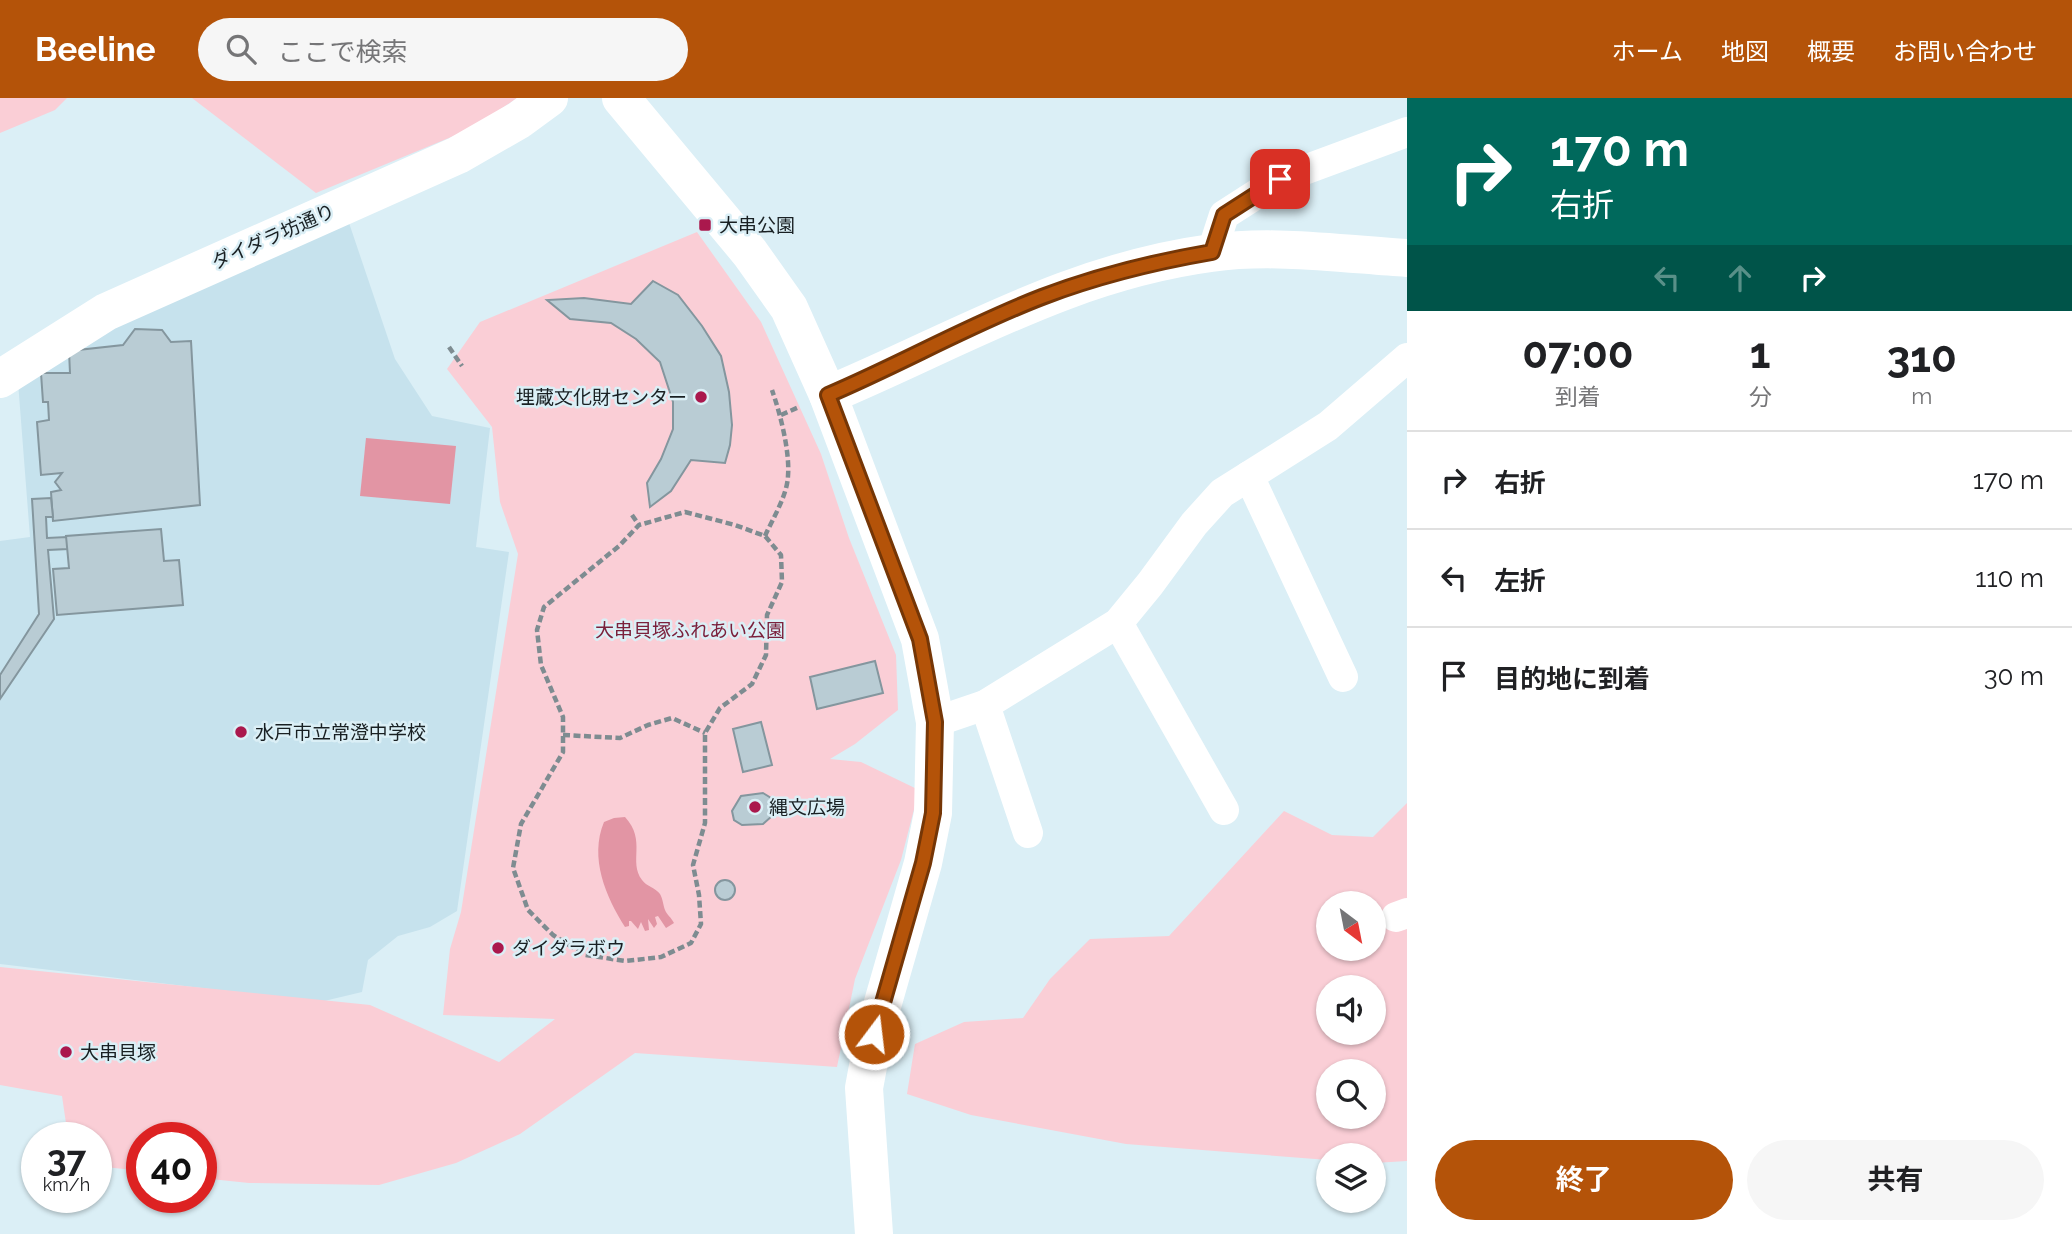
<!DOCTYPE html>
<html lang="ja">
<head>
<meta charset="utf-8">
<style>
	body { margin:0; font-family:Raleway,"Noto Sans JP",sans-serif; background:#f6f6f6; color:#202124; height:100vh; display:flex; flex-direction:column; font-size:26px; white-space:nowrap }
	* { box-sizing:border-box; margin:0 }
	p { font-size:23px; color:#757577 }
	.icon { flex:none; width:38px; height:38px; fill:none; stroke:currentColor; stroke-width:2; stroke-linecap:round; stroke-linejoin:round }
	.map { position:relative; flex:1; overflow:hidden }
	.details { display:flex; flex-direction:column; background:#fff; width:665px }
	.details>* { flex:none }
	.top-card { background:#00695c; color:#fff; overflow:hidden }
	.needle { width:46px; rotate:148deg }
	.controls { position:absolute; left:1316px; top:793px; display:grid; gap:14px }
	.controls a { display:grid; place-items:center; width:70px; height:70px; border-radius:50%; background:#fff; box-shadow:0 2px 5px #0004; font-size:35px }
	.speed { position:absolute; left:21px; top:1024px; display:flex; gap:14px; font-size:35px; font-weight:700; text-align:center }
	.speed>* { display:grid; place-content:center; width:91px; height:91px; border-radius:50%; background:#fff; box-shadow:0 2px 5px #0004; line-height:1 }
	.speed small { font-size:18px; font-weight:400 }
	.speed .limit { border:10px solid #d22; background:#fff; color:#111 }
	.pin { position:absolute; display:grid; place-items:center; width:60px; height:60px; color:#fff; margin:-30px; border-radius:14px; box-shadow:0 4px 10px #0006 }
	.me { position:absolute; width:77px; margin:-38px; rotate:15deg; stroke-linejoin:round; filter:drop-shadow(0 0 5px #0008) }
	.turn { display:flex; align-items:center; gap:24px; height:147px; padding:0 28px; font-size:32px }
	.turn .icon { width:91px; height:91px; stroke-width:2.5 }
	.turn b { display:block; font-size:49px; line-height:60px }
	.lanes { display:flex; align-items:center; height:66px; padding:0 28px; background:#0003; justify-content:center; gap:35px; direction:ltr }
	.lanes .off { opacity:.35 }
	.eta { display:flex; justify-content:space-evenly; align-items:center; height:119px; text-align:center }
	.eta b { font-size:42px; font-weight:700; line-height:49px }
	.button { display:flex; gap:14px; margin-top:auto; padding:14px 28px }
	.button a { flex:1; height:80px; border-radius:42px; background:#b45309; color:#fff; font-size:28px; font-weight:700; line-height:80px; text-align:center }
	.button a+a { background:#f6f6f6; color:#202124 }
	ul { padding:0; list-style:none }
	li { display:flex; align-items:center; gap:21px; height:98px; padding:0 28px; border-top:2px solid #e0e0e0 }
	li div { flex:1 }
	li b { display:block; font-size:26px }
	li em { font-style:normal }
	header { display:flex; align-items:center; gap:42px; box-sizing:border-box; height:98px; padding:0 35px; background:#b45309; color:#fff }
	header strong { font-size:33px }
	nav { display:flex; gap:38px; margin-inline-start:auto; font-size:24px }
	.search { width:490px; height:63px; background:#f6f6f6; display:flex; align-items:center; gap:18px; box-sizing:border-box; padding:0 24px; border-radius:38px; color:#757577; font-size:26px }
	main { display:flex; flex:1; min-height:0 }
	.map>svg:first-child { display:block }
</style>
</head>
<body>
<header>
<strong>Beeline</strong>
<div class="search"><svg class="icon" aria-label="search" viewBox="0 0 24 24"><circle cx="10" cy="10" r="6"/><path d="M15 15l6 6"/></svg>ここで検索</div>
<nav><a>ホーム</a><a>地図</a><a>概要</a><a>お問い合わせ</a></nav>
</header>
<main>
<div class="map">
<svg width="1407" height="1136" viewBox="0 0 1407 1136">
	<rect width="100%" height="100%" fill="#dbeff6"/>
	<path fill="#c6e2ed" d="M346 116 395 261 432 318 490 330 476 449 509 454 457 813 430 829 398 838 368 862 362 894 320 904 0 866V443L30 439 18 284 65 252Z"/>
	<g fill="#faced6" fill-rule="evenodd">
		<path d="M0 0H67L55 12 0 35Z"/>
		<path d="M192 0H517L473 30 316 95Z"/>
		<path d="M697 134 761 224 821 356 849 440 896 557 898 612 855 646 830 661 861 664 919 692 901 762 855 881 837 969 635 955 520 1036 456 1065 379 1087 249 1085 201 1080V1040H142V1073L96 1068V1040L68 1039 62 998 0 987V869L370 907 499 964 555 921 443 917 450 851 461 814 518 456 500 404 492 329 447 271 480 224Z"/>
		<path d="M1407 705V1063L1374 1065V1057H1328V1062L1126 1046 971 1017 907 996 915 946 964 924 1023 920 1050 881 1090 841 1169 838 1284 713 1332 737 1373 739ZM1328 805H1374V850H1328ZM1328 889H1374V934H1328ZM1328 973H1374V1018H1328Z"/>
	</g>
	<g fill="#e295a4">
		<path d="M366 340 456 348 450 406 360 398Z"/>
		<path d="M625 719C647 743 628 763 642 782 646 788 656 790 660 796 663 801 663 807 665 812 667 817 671 819 674 825L666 830 658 818 655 819 657 826 654 830 648 821 649 832 645 833 641 824 638 831 631 823H629V828L625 829C606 799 589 760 604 724L614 720Z"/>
	</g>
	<g fill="#b9ccd4" stroke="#84969e" stroke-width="2">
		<path d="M653 183 678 197 702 228 721 258 729 294 732 327 730 347 725 365 691 362 671 393 650 409 647 385 661 361 673 331V304L660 264 636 241 611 225 570 221 547 202 584 200 631 206Z"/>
		<path d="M135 231 162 232 171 244 191 243 200 407 53 423 51 394 61 392 55 384 62 375 41 377 37 324 49 322 48 304H43L41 275H70L69 253 123 247Z"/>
		<path d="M51 400 53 419H46L47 440 67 439 68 451 48 452 54 521 0 601V577L39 516 32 401Z"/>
		<path d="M161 431 164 463 179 462 183 507 57 517 53 471 69 470 66 438Z"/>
		<path d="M875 563 883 595 817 611 810 579Z"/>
		<path d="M761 624 772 667 743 674 733 631Z"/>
		<path d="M763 695 771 700 775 705 772 718 763 726 742 727 734 722 732 713 741 698Z"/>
		<circle cx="725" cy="792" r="10"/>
	</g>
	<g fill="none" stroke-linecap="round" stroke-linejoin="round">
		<g stroke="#7e8c91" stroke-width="4.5" stroke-dasharray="7 3.5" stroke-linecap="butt">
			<path d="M449 249 462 268"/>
			<path d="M781 317 799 309"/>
			<path d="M685 414 735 427 765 438 781 457 782 484 767 517 766 557 752 586 720 610 705 635V725L693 767 699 797 701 826 691 845 661 859 626 863 585 857 553 837 528 812 513 770 521 726 563 654V619L541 567 537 532 544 509 619 448 639 427Z"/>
			<path d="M632 417 639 427"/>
			<path d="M765 438C773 420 787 398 788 378 790 353 780 315 772 292"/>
			<path d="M563 637 620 640 648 627 672 620 705 635"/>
		</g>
		<g stroke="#fff" stroke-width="30">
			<path d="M1212 154 1224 117 1280 81 1407 34"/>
			<path d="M1249 378 1343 579"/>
			<path d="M1118 525 1224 712"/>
			<path d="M985 607 1028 735"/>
			<path d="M935 624 985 607 1118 525 1150 486 1194 426 1222 395 1328 328 1407 260"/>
			<path d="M1396 819 1407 815"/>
		</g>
		<g stroke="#fff" stroke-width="38">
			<path d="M621 0 750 155 789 210 828 297 920 541 935 624 933 715 923 765 874 936 864 990 874 1136"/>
			<path d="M0 281 106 214 458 57 519 22 549 0"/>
			<path d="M828 297C957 243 1069 174 1211 155 1273 146 1344 156 1407 160"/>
		</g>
	</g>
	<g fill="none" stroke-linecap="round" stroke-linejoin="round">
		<defs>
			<path id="route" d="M874 936 923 765 933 715 935 624 920 541 828 297C901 266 969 227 1042 199 1097 178 1154 164 1212 154L1224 117 1280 81"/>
		</defs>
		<use href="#route" stroke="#753606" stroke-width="18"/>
		<use href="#route" stroke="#b45309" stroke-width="12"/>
	</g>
	<g fill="#aa184d" stroke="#dbeff6" stroke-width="2.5">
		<rect x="698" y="120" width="14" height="14" rx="3.5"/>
		<circle cx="701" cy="299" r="7"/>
		<circle cx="241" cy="634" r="7"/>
		<circle cx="755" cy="709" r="7"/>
		<circle cx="498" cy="850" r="7"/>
		<circle cx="66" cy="954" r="7"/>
	</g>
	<g text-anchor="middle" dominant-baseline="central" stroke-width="5" stroke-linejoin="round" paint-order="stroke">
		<g font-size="19" fill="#192023" stroke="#dbeff6" text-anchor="start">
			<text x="719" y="127">大串公園</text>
			<text x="687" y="299" text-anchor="end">埋蔵文化財センター</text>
			<text x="255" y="634">水戸市立常澄中学校</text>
			<text x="769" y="709">縄文広場</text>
			<text x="512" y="850">ダイダラボウ</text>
			<text x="80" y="954">大串貝塚</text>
		</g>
		<g font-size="19" fill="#192023" stroke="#dbeff6">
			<text transform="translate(273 138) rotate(-24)">ダイダラ坊通り</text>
		</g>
		<g font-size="19" fill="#7b213c" stroke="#dbeff6">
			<text x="690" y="532">大串貝塚ふれあい公園</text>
		</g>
	</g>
</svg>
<div class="controls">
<a><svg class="needle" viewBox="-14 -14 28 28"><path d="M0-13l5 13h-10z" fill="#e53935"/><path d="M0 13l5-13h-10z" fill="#757577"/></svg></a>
<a><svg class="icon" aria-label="sound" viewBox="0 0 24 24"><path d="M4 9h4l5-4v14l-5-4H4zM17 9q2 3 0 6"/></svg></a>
<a><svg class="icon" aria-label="search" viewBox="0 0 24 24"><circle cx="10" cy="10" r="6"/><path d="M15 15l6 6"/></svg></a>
<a><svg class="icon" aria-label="layers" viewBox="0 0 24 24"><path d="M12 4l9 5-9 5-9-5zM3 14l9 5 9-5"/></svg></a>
</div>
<div class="speed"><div>37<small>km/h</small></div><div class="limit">40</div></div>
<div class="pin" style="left:1280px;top:81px;background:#d93025"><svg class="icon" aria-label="arrive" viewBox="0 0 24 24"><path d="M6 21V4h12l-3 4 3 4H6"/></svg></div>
<svg class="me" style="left:874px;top:936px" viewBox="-20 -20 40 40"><circle r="17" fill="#b45309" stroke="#fff" stroke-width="3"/><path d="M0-11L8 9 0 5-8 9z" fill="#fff"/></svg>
</div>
<section class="details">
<div class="top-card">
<div class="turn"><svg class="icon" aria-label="right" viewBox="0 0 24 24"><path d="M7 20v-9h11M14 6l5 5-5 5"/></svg><div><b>170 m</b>右折</div></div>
<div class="lanes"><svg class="icon off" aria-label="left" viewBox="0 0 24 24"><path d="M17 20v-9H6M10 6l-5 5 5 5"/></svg><svg class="icon off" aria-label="ahead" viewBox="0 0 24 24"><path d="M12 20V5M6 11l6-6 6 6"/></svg><svg class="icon" aria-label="right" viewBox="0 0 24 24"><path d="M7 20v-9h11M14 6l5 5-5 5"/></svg></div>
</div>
<div class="eta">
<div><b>07:00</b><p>到着</p></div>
<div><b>1</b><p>分</p></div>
<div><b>310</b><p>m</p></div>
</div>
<ul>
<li><svg class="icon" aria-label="right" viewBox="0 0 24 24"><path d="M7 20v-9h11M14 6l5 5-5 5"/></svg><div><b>右折</b></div><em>170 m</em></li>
<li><svg class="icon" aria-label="left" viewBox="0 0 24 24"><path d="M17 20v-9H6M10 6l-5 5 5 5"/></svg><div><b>左折</b></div><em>110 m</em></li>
<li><svg class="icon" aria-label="arrive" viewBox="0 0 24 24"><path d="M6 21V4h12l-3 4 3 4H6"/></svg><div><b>目的地に到着</b></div><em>30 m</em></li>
</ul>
<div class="button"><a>終了</a><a>共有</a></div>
</section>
</main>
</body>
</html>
